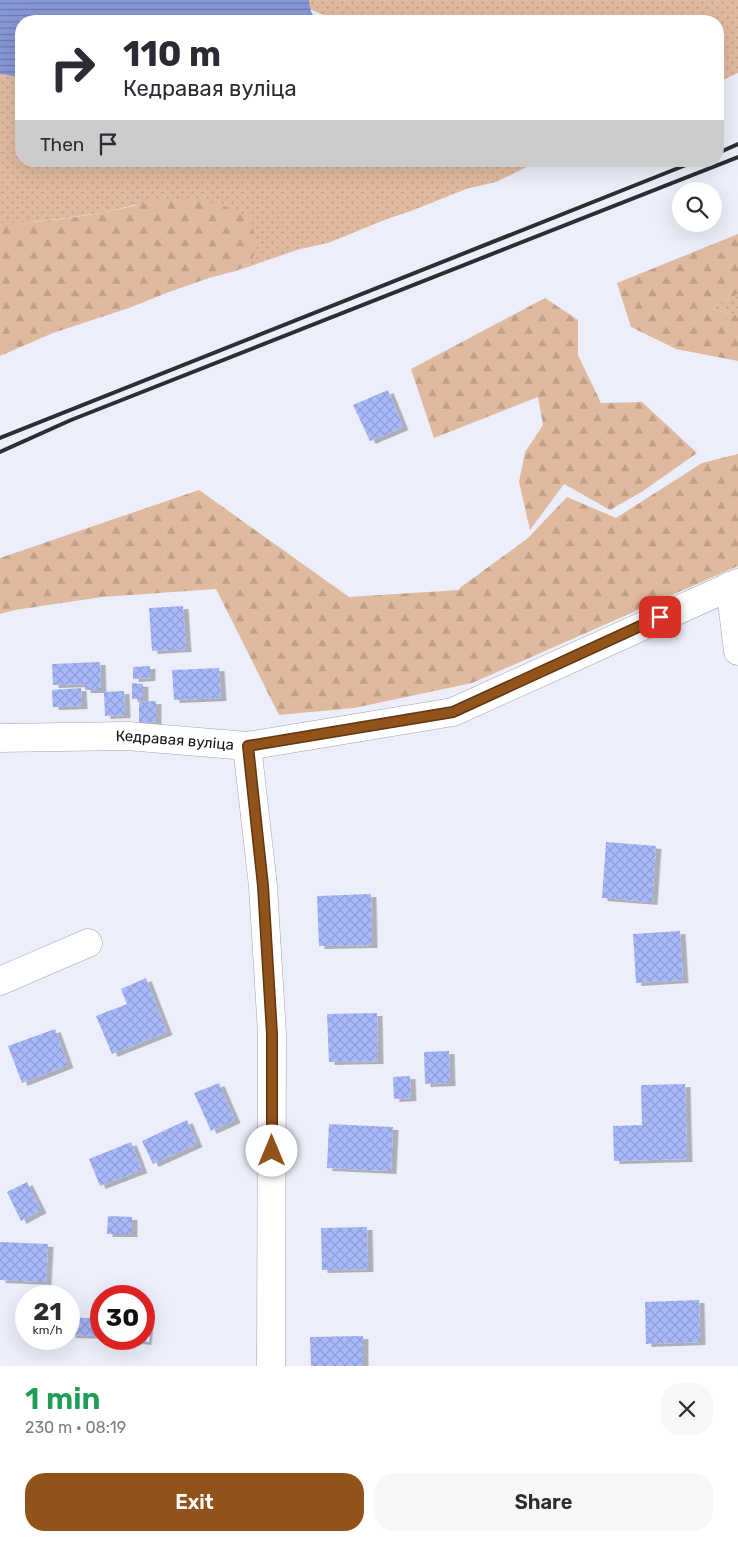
<!DOCTYPE html>
<html lang="en">
<head>
<meta charset="utf-8">
<style>
	body { margin:0; font-family:Rubik,sans-serif; background:#f7f7f7; color:#2b2b33; height:100vh; display:flex; flex-direction:column; font-size:19px; white-space:nowrap }
	* { box-sizing:border-box; margin:0 }
	p { font-size:16px; color:#7c7c81 }
	.icon { flex:none; width:28px; height:28px; fill:none; stroke:currentColor; stroke-width:2; stroke-linecap:round; stroke-linejoin:round }
	.map { position:relative; height:1366px; overflow:hidden }
	.panel { display:flex; flex-direction:column; background:#fff; flex:1 }
	.panel>* { flex:none }
	.guide { position:absolute; left:15px; top:15px; width:709px; height:152px; border-radius:20px; box-shadow:0 5px 20px #0002; background:#fff; color:#2b2b33; overflow:hidden }
	.fabs { position:absolute; left:672px; top:182px; display:grid; gap:10px }
	.fabs a { display:grid; place-items:center; width:50px; height:50px; border-radius:50%; background:#fff; box-shadow:0 5px 20px #0002; font-size:25px }
	.speed { position:absolute; left:15px; top:1285px; display:flex; gap:10px; font-size:25px; font-weight:700; text-align:center }
	.speed>* { display:grid; place-content:center; width:65px; height:65px; border-radius:50%; background:#fff; box-shadow:0 5px 20px #0002; line-height:1 }
	.speed small { font-size:12px; font-weight:400 }
	.speed .limit { border:8px solid #d22; background:#fff; color:#111 }
	.pin { position:absolute; display:grid; place-items:center; width:42px; height:42px; color:#fff; margin:-21px; border-radius:10px; box-shadow:0 2px 8px #0006 }
	.me { position:absolute; width:55px; margin:-28px; rotate:0deg; stroke-linejoin:round; filter:drop-shadow(0 0 4px #0008) }
	.turn { display:flex; align-items:center; gap:18px; height:105px; padding:0 25px; font-size:22px }
	.turn .icon { width:65px; height:65px; stroke-width:2.5 }
	.turn b { display:block; font-size:35px; line-height:42px }
	.then { display:flex; align-items:center; height:48px; padding:0 25px; background:#0003; gap:10px; font-size:19px }
	.round { display:grid; place-items:center; flex:none; width:52px; height:52px; border-radius:20px; background:#f7f7f7 }
	.overview { display:flex; align-items:center; justify-content:space-between; height:85px; padding:0 25px }
	h1 { font-size:30px; font-weight:600; line-height:38px; color:#1e9e55 }
	.cta { display:flex; gap:10px; margin-top:auto; padding:10px 25px }
	.cta a { flex:1; height:58px; border-radius:20px; background:#92531b; color:#fff; font-size:20px; font-weight:600; line-height:58px; text-align:center }
	.cta a+a { background:#f7f7f7; color:#2b2b33 }
	.map>svg:first-child { display:block }
</style>
</head>
<body>
<div class="map">
<svg width="738" height="1366" viewBox="0 0 738 1366">
	<defs>
		<pattern id="grass-dots" width="8" height="8" patternUnits="userSpaceOnUse" patternTransform="scale(1.25)"><rect width="8" height="8" fill="#e0ba9f"/><path d="M2 2h.1M6 6h.1" fill="none" stroke="#bf9f88" stroke-width="1.8" stroke-linecap="round"/></pattern>
		<pattern id="forest-firs" width="22" height="20" patternUnits="userSpaceOnUse" patternTransform="scale(1.25)"><rect width="22" height="20" fill="#e0ba9f"/><path d="M5 1l3.5 6h-7zM16 11l3.5 6h-7z" fill="#bf9f88"/></pattern>
		<pattern id="water-rules" width="6" height="5" patternUnits="userSpaceOnUse" patternTransform="scale(1.25)"><rect width="6" height="5" fill="#8897d6"/><path d="M0 2.5h6" fill="none" stroke="#6e7aad"/></pattern>
		<pattern id="building-cross-hatch" width="8" height="8" patternUnits="userSpaceOnUse" patternTransform="scale(1.25)"><rect width="8" height="8" fill="#a8b8f9"/><path d="M0 0l8 8M0 8l8-8" fill="none" stroke="#909dd5"/></pattern>
		<filter id="shadow"><feDropShadow dx="5.5" dy="3" stdDeviation="0" flood-color="#0004"/></filter>
	</defs>
	<rect width="100%" height="100%" fill="#eceffb"/>
	<g fill="url(#grass-dots)">
		<path d="M309 0H738V73L718 82V21H337L310 9Z"/>
		<path d="M0 74 13 76 21 79V161H539L496 182 466 189 411 211 387 219 328 243 300 249 236 271 251 262 135 205 100 213 66 218 21 223H0Z"/>
		<path d="M738 294V315L710 309Z"/>
	</g>
	<g fill="url(#forest-firs)">
		<path d="M187 198 219 204 249 217 258 244 251 262 236 271 209 278 169 292 129 308 53 333 0 356V223C33 223 67 219 100 213 129 207 157 200 187 198Z"/>
		<path d="M738 234V294L710 309 738 315V361L676 349 631 327 617 283Z"/>
		<path d="M545 298 578 320V355L601 403 642 402 697 453 643 491 610 510 564 484 530 530 519 482 525 452 543 425 538 397 434 438 411 369Z"/>
		<path d="M738 454V566L472 683 354 708 279 715 216 589 102 597 15 610 0 614V558L199 490 349 597 459 590 461 587 528 538 567 497 616 518 702 463Z"/>
	</g>
	<path fill="url(#water-rules)" d="M0 0H309C310 9 311 16 319 21H21V79L13 76 0 74Z"/>
	<g fill="url(#building-cross-hatch)" filter="url(#shadow)">
		<path d="M388 390 403 427 370 441 353 405Z"/>
		<path d="M183 606 186 649 152 651 149 608Z"/>
		<path d="M100 662 101 690H85V684L53 685 52 664Z"/>
		<path d="M150 666V678L133 679V667Z"/>
		<path d="M219 668 221 698 174 700 172 670Z"/>
		<path d="M132 683 143 684V699H132Z"/>
		<path d="M81 688 82 706 53 707 52 690Z"/>
		<path d="M124 691 125 715 105 716 104 692Z"/>
		<path d="M156 701V722L139 723V702Z"/>
		<path d="M606 842 656 846 652 902 602 898Z"/>
		<path d="M371 894 372 945 319 946 317 896Z"/>
		<path d="M680 931 683 980 636 983 633 934Z"/>
		<path d="M146 978 167 1032 112 1054 96 1016 127 1004 121 989Z"/>
		<path d="M377 1013 378 1061 329 1062 327 1014Z"/>
		<path d="M55 1029 68 1065 22 1083 8 1046Z"/>
		<path d="M449 1051 450 1083 425 1084 424 1052Z"/>
		<path d="M410 1076 411 1098 394 1099 393 1077Z"/>
		<path d="M219 1083 235 1120 211 1131 194 1093Z"/>
		<path d="M685 1084 687 1159 614 1161 613 1126 642 1125 641 1085Z"/>
		<path d="M187 1120 197 1144 153 1164 142 1141Z"/>
		<path d="M329 1124 393 1127 391 1171 327 1168Z"/>
		<path d="M131 1142 142 1170 100 1186 89 1159Z"/>
		<path d="M27 1182 41 1210 21 1221 7 1192Z"/>
		<path d="M108 1216 132 1217V1234H107Z"/>
		<path d="M367 1227 368 1269 322 1270 321 1228Z"/>
		<path d="M0 1242 48 1244 46 1282 0 1280Z"/>
		<path d="M699 1300 700 1342 646 1344 645 1302Z"/>
		<path d="M71 1317 101 1319 100 1336 70 1335Z"/>
		<path d="M144 1323H148L146 1342 126 1340V1339H144Z"/>
		<path d="M363 1336V1366H311L310 1337Z"/>
	</g>
	<g fill="none" stroke-linecap="round" stroke-linejoin="round">
		<defs>
			<g id="minor">
				<path d="M730 586 738 651"/>
				<path id="s1" d="M0 738 127 736 247 746 453 712 738 583"/>
				<path d="M247 746 263 886 272 1034 271 1366"/>
				<path d="M0 981 88 943"/>
			</g>
		</defs>
		<use href="#minor" stroke="#a1a4ae" stroke-width="29"/>
		<use href="#minor" stroke="#fff" stroke-width="28"/>
		<g stroke="#2d2e32" stroke-width="4">
			<path d="M718 153 738 144"/>
			<path d="M0 438 696 161"/>
			<path d="M0 452 71 420 738 157"/>
		</g>
	</g>
	<g fill="none" stroke-linecap="round" stroke-linejoin="round">
		<defs>
			<path id="route" d="M272 1151V1034L263 886 248 746 453 712 660 617"/>
		</defs>
		<use href="#route" stroke="#5f3612" stroke-width="12"/>
		<use href="#route" stroke="#92531b" stroke-width="9"/>
	</g>
	<g text-anchor="middle" dominant-baseline="central" stroke-width="4" stroke-linejoin="round" paint-order="stroke">
		<g font-size="15" fill="#131417" stroke="#eceffb">
			<text stroke="none"><textPath href="#s1" startOffset="175">Кедравая вуліца</textPath></text>
		</g>
	</g>
</svg>
<div class="fabs">
<a><svg class="icon" aria-label="search" viewBox="0 0 24 24"><circle cx="10" cy="10" r="6"/><path d="M15 15l6 6"/></svg></a>
</div>
<div class="speed"><div>21<small>km/h</small></div><div class="limit">30</div></div>
<div class="pin" style="left:660px;top:617px;background:#d93025"><svg class="icon" aria-label="arrive" viewBox="0 0 24 24"><path d="M6 21V4h12l-3 4 3 4H6"/></svg></div>
<svg class="me" style="left:272px;top:1151px" viewBox="-20 -20 40 40"><circle r="19" fill="#fff"/><path d="M0-13L10 11 0 6-10 11z" fill="#92531b"/></svg>
<div class="guide">
<div class="turn"><svg class="icon" aria-label="right" viewBox="0 0 24 24"><path d="M7 20v-9h11M14 6l5 5-5 5"/></svg><div><b>110 m</b>Кедравая вуліца</div></div>
<div class="then">Then<svg class="icon" aria-label="arrive" viewBox="0 0 24 24"><path d="M6 21V4h12l-3 4 3 4H6"/></svg></div>
</div>
</div>
<section class="panel">
<div class="overview"><div><h1>1 min</h1><p>230 m · 08:19</p></div><a class="round"><svg class="icon" aria-label="close" viewBox="0 0 24 24"><path d="M6 6l12 12M18 6L6 18"/></svg></a></div>
<div class="cta"><a>Exit</a><a>Share</a></div>
</section>
</body>
</html>
